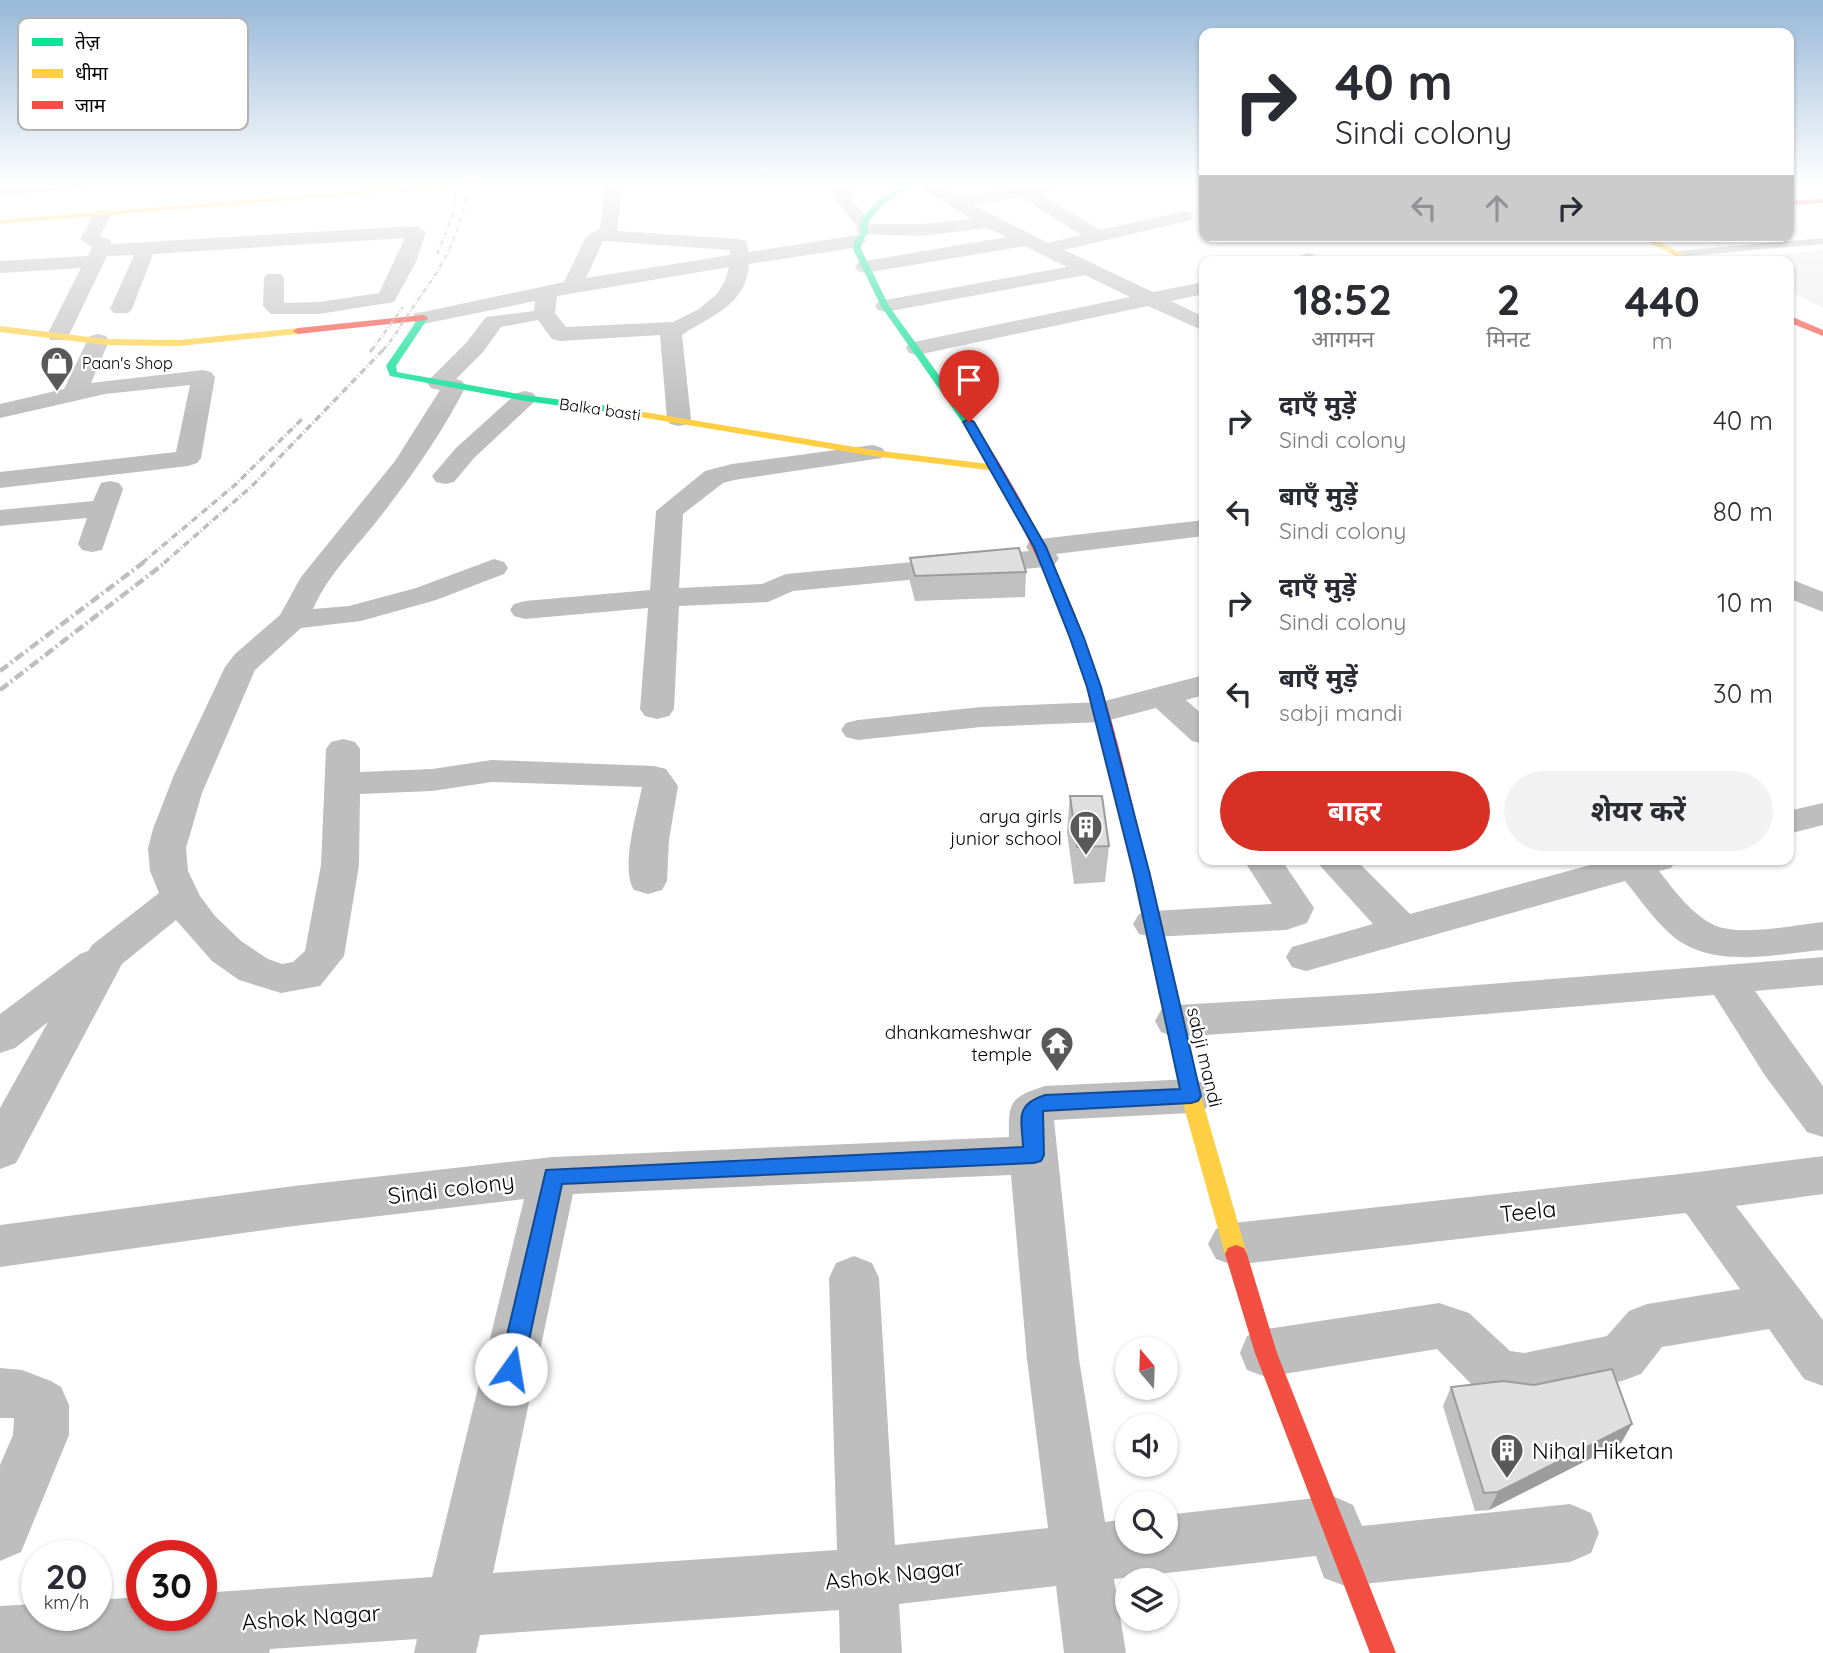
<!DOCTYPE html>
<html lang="hi">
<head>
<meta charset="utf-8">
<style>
	body { margin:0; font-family:Quicksand,"Noto Sans Devanagari",sans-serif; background:#f2f2f3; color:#2b2b33; height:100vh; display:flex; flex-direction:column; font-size:26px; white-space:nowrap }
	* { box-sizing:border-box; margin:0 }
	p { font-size:23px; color:#7c7c81 }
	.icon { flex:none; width:38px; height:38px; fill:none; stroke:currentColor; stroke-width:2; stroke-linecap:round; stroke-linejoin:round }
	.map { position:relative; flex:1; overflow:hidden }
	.drawer { position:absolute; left:1199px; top:256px; width:595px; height:609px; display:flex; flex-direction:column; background:#fff; border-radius:14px; box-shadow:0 2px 5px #0004 }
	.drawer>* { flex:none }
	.banner { position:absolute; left:1199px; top:28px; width:595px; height:214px; border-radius:14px; box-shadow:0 2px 5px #0004; background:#fff; color:#2b2b33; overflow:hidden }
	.needle { width:46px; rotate:341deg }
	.controls { position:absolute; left:1115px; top:1337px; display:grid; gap:14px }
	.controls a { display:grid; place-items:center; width:63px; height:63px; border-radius:50%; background:#fff; box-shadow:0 2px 5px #0004; font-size:35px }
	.speed { position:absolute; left:21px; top:1540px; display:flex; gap:14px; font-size:35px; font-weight:700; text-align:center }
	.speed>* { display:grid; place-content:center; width:91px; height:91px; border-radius:50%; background:#fff; box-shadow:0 2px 5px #0004; line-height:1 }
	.speed small { font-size:18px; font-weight:400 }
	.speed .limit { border:10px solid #d22; background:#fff; color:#111 }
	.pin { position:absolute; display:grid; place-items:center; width:60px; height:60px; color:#fff; margin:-72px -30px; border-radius:50% 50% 50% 0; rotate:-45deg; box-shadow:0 0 7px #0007 }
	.pin .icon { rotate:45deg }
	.me { position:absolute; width:77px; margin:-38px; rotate:13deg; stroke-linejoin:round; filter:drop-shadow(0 0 5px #0008) }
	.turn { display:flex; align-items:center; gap:24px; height:147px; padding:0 21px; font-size:32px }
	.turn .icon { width:91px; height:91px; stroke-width:2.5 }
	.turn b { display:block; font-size:49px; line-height:60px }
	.lanes { display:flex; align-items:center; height:66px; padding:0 21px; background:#0003; justify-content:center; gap:35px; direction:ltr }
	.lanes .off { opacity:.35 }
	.eta { display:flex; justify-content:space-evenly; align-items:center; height:119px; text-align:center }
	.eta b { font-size:42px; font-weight:700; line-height:49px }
	.action { display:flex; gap:14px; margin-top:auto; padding:14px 21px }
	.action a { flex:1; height:80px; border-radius:42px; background:#d93025; color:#fff; font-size:28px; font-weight:700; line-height:80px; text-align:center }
	.action a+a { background:#f2f2f3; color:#2b2b33 }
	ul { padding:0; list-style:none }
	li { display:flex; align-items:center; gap:21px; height:91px; padding:0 21px }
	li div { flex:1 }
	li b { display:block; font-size:26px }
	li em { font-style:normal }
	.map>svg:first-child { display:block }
</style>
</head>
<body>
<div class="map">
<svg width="1823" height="1653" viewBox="0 0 1823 1653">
	<rect width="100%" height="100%" fill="#fff"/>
	<path fill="#ececec" d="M1823 250V308L1789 291 1788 261H1726Z"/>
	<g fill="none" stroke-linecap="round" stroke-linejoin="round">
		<path fill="#bebebe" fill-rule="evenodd" d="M1823 238V244L1677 257 1672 254 1677 251Z"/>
		<g fill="#bebebe" fill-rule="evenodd">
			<path d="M24 183H91L83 188 0 196V186Z"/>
			<path d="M605 183H623L617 231 739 239 746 241 749 252 858 235 867 241 858 247 749 264C746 306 711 315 682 335L691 419 688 424 679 426 670 424 667 419 660 335 560 341 552 339 538 320 501 327 483 352 456 379 462 381 466 386C442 433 412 476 380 517 356 548 329 573 313 609L349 606 416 588 494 559 504 562 508 568 504 574 436 600 361 621 301 628 255 670 202 793 186 848 188 871 200 896 215 916 241 941 268 959 282 964 293 962 305 951 321 865 326 749 331 742 343 739 355 742 360 749V772L432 769 492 760 654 766 666 769 678 786 669 840 667 881 662 890 648 894 634 890C620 868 637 813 642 787L492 782 432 791 360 794 359 865 344 956 320 986 281 993 239 980 212 961 176 920 122 964 16 1163 0 1169V1108L48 1022 15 1048 0 1053V1014L80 954 88 951 92 945 159 893 150 871 148 848 153 829 174 775 225 667 235 654 280 615 301 577 395 461 440 390 431 388 427 383 431 378 467 342 486 317 534 311 535 301 423 324 415 323 412 318 415 313 423 312 564 282 586 237 600 228ZM603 241 730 250V255L586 278ZM729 267 725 281 717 294 699 309 673 322 566 327 555 313 557 296Z"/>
			<path d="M831 183H848L853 200 871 224H922L971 219 914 183H935L958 196 1042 184 1048 185 1051 189 1048 193 1040 194 1100 230 1185 211 1191 212 1194 216 1191 220 1064 250 1153 292 1204 282V294L1171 301 1204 317V331L1148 306 917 355 909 353 906 348 909 343 1130 297 1085 275 885 312 878 310 875 306 878 302 885 300 1067 267 1025 246 865 273 858 271 855 267 858 263 865 261 1007 237 987 228 922 236 858 234 856 230 858 227 836 201ZM1021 197 1081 235 1048 243 973 205Z"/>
			<path d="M102 210 111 215 100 236 110 240 112 244 417 226 426 232 416 262 394 302 319 314H271L263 306 264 278 267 274H281L284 278V303L319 302 379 293 405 238 153 254 132 309 128 313H114L110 309 134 255 107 256 69 335 66 340H50L47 335 81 268 0 273V261L88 256 92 247 80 239 96 211Z"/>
			<path d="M1308 253 1315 255 1317 261H1293L1296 257Z"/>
			<path d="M98 334 106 336 109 341 91 383 203 370 211 372 215 377 201 458 197 463 188 466 0 488V472L176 452 190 385 105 394 0 418V404L64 389 87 341 90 336Z"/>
			<path d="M525 391 533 393 537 398 533 403 474 458 454 482 445 484 436 482 432 476 456 448 517 393Z"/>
			<path d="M873 445 882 448 886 453 882 458 734 480 723 483 683 514 679 588 762 584 786 574 1029 551 1026 547 1030 541 1040 539 1204 520V536L1056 554 1059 558 1055 564 1045 567 793 591 768 602 679 606 674 709 669 716 657 719 645 716 640 709 648 608 525 619 514 616 510 610 514 604 525 601 650 590 656 511 705 471 732 464Z"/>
			<path d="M110 481 119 483 123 489 102 550 92 552 82 550 78 544 87 518 0 526V510L93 501 101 483Z"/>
			<path d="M1788 578 1823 592V612L1788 598Z"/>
			<path d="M1204 675V695L1186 700 1204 716V744L1192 741 1156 708 1102 722 981 727 858 740 846 737 841 730 846 723 858 720 981 707 1101 702Z"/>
			<path d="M1823 803V825L1788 834V811Z"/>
			<path d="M1243 859H1281L1314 908 1307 923 1286 930 1153 937 1139 934 1133 924 1139 914 1153 911 1272 904Z"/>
			<path d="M1314 859H1355L1410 914 1612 859H1677L1671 868 1659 871C1674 890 1691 914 1714 925 1740 937 1794 925 1823 922V950C1776 954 1716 969 1675 938 1655 922 1641 900 1625 881L1306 971 1292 967 1286 957 1292 947 1373 924Z"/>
			<path d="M1823 957V985L1755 991 1823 1086V1137L1807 1132 1766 1077 1714 995 1366 1024 1176 1037 1161 1032 1155 1021 1161 1010 1176 1005 1366 994Z"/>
			<path d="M1191 1079 1207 1084 1213 1096 1207 1108 1191 1113 1054 1120 1079 1359 1105 1522 1127 1519V1542H1166V1515L1333 1496 1353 1505 1362 1526 1570 1504 1591 1513 1599 1533 1591 1553 1570 1562 1345 1586 1324 1578 1316 1556 1114 1579 1126 1653H1064L1056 1586 899 1604 902 1653H840L839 1610 480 1635 476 1653H414L417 1639 270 1649 269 1653H0V1606L37 1604V1615H96V1600L142 1597V1615H201V1593L432 1577 524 1199 294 1226 0 1267V1225L294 1186 553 1157 1009 1137C1008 1101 1011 1097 1045 1086ZM1011 1175 1027 1359 1048 1528 895 1545 879 1278 872 1263 854 1256 836 1263 829 1278 837 1550 493 1573 573 1194Z"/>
			<path d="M1823 1156V1194L1736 1206 1823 1320V1386L1804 1379 1769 1329 1662 1347 1641 1374 1622 1381 1524 1401 1497 1398 1478 1391 1437 1349 1266 1377 1247 1370 1240 1353 1247 1336 1266 1329 1439 1303 1469 1313 1510 1351 1524 1353 1607 1336 1629 1311 1647 1304 1740 1289 1686 1213 1233 1265 1216 1259 1208 1244 1216 1229 1233 1223 1698 1172Z"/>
			<path d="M0 1368 22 1370 51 1381 61 1387 69 1405V1435L21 1552 0 1561V1465L13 1435 14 1418H0Z"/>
		</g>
		<g fill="#16e098" fill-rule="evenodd">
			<path d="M905 183H914L883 205 867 223 868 234 862 241 861 249 889 306 980 432V436H972L881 306 853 249 854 241 860 234V221L877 201Z"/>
			<path d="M423 315 428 318 396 366 397 372 525 395 608 406 613 409 608 412 525 401 390 376 386 366 420 316Z"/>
		</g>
		<g fill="#ffcf43" fill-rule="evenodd">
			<path d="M461 183H498L0 224V220Z"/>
			<path d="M1637 236H1648L1696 261H1685Z"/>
			<path d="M0 326 106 339 179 340 298 328 303 331 298 334 179 346 106 345 0 332Z"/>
			<path d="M608 406 873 450 997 465 1003 468 997 471 873 456 604 411 603 409Z"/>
			<path d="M1135 843 1143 848 1201 1096 1247 1254 1244 1260 1236 1263 1228 1260 1225 1254 1181 1096 1127 848Z"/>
		</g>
		<g fill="#f24e42" fill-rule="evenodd">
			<path d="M1823 199V203L1788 205V201Z"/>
			<path d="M423 315 428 318 426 320 298 334 293 331 298 328Z"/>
			<path d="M1788 315 1823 330V336L1788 322Z"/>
			<path d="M972 432H980C1029 508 1070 591 1098 677 1117 733 1129 791 1143 848L1141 852 1135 853 1127 848C1114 791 1102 733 1084 676 1057 591 1016 511 971 434Z"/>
			<path d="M1236 1245 1244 1248 1247 1254 1277 1353 1396 1653H1370L1255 1353 1225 1254 1228 1248Z"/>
		</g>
		<g stroke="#bebebe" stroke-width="2.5" stroke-dasharray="5 2 1 2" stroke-linecap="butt">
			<path d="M437 254 454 212 456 183"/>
			<path d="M372 350 403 307"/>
			<path d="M383 350C395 337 401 324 411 310 445 262 458 242 469 183"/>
		</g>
		<g stroke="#bebebe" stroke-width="3.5" stroke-dasharray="7 2.5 1 2.5" stroke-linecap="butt">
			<path d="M370 352 373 348"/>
			<path d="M142 563 235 485 303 418"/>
			<path d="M164 563 252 486 385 348"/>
		</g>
		<g stroke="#bebebe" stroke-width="4.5" stroke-dasharray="10 3.5 2 3.5" stroke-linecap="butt">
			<path d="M0 671 144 562"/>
			<path d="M0 690 166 562"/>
		</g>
	</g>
	<g fill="#c0c0c0">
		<path d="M910 558 1026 572 1025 597 915 601 910 582Z"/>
		<path d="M1070 796 1109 846 1105 882 1074 884 1067 832Z"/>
		<path d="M1451 1387 1632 1424 1621 1443 1489 1510 1475 1511 1443 1406Z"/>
	</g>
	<path fill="#9c9c9c" d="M1632 1424 1621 1443 1489 1510 1498 1492Z"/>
	<g fill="#dfdfdf" stroke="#9c9c9c" stroke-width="2">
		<path d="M1019 548 1026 572 915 576 910 558Z"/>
		<path d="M1070 796H1102L1109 846 1077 847Z"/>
		<path d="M1612 1369 1632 1424 1498 1492 1484 1493 1451 1387 1503 1381 1534 1385Z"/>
	</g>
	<linearGradient id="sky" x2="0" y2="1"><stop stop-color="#97b8d8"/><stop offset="0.44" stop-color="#fff"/><stop offset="1" stop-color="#fff" stop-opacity="0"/></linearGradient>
	<rect width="1823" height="415" fill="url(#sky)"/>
	<path fill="#1a73e8" stroke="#114b97" stroke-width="2" d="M969 419 974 422 1046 547 1084 638 1101 687 1150 875 1201 1096 1198 1101 1191 1103 1043 1111 1044 1155 1041 1161 1034 1163 562 1184 523 1369 519 1377 511 1380 503 1377 499 1369 546 1170 1023 1147C1022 1119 1014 1105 1045 1095L1180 1089 1134 875 1087 687 1070 638 1034 547 963 422Z"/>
	<defs>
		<symbol id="shop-pin" viewBox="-11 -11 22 30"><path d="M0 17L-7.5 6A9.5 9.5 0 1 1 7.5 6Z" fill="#595959" stroke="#fff"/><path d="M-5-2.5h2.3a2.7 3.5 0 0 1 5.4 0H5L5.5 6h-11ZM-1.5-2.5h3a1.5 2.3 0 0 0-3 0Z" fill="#fff"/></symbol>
		<symbol id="building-pin" viewBox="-11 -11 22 30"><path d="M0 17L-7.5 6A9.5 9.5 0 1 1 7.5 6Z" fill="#595959" stroke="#fff"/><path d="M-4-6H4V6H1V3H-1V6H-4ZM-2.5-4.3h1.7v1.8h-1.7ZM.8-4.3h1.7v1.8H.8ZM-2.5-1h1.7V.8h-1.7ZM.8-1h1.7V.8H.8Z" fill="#fff"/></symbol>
		<symbol id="temple-pin" viewBox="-11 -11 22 30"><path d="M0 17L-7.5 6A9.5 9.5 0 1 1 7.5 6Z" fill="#595959" stroke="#fff"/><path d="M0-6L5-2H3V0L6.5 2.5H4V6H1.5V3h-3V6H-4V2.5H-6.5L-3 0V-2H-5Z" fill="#fff"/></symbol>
	</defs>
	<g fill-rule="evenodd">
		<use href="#shop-pin" x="38" y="344" width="38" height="52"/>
		<use href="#building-pin" x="1067" y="808" width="38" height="52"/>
		<use href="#temple-pin" x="1038" y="1024" width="38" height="52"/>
		<use href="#building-pin" x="1488" y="1431" width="38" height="52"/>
	</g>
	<g text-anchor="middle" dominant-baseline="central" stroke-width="5" stroke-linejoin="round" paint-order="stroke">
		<g font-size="16" fill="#000" stroke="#fff" text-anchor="start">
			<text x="82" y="363">Paan's Shop</text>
		</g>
		<g font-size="16" fill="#000" stroke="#fff">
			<text transform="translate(600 409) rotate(8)">Balka basti</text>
		</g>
		<g font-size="19" fill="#000" stroke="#fff" text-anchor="end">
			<text x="1062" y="816">arya girls<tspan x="1062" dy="22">junior school</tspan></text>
			<text x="1032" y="1032">dhankameshwar<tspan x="1032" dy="22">temple</tspan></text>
		</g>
		<g font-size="19" fill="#000" stroke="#fff">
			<text transform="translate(1205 1057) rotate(77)">sabji mandi</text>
		</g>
		<g font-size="23" fill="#000" stroke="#fff">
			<text transform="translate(451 1188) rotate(-7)">Sindi colony</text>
			<text transform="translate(1528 1211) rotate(-6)">Teela</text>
			<text transform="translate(894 1574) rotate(-6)">Ashok Nagar</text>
			<text transform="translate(311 1617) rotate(-4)">Ashok Nagar</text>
		</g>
		<g font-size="23" fill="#000" stroke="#fff" text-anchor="start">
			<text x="1532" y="1450">Nihal Hiketan</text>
		</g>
	</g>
	<rect x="18" y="18" width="230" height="112" rx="10" fill="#fff" stroke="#b2b2b2" stroke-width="2"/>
	<rect x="32" y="38" width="31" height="8" fill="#16e098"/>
	<rect x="32" y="69" width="31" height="9" fill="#ffcf43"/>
	<rect x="32" y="101" width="31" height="8" fill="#f24e42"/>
	<g font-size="19" fill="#000">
		<text x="75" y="49">तेज़</text>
		<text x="75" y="80">धीमा</text>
		<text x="75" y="112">जाम</text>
	</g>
</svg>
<div class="controls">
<a><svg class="needle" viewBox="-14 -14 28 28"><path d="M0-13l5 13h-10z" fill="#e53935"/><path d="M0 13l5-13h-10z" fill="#7c7c81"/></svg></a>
<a><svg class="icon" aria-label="sound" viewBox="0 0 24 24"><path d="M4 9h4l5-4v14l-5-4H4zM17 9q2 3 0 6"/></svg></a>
<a><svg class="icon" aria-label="search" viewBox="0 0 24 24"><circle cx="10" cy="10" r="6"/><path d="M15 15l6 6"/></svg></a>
<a><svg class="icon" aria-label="layers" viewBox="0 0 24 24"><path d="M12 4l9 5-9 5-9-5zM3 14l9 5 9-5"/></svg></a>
</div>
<div class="speed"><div>20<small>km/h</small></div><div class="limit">30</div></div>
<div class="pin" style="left:969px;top:422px;background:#d93025"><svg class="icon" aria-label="arrive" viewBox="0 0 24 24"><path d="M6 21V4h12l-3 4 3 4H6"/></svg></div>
<svg class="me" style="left:511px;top:1369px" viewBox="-20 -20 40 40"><circle r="19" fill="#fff"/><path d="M0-13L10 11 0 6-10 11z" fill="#1a73e8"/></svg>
<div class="banner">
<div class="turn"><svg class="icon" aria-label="right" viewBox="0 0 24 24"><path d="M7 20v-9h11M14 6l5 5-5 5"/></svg><div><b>40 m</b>Sindi colony</div></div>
<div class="lanes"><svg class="icon off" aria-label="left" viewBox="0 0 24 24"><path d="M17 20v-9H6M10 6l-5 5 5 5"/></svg><svg class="icon off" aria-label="ahead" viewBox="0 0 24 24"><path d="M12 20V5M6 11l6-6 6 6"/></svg><svg class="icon" aria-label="right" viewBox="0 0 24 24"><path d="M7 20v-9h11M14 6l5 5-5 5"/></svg></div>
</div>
<section class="drawer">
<div class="eta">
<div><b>18:52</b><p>आगमन</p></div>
<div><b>2</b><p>मिनट</p></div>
<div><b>440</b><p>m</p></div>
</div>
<ul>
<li><svg class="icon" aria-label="right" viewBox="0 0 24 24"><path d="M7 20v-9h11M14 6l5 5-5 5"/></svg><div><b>दाएँ मुड़ें</b><p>Sindi colony</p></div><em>40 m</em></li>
<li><svg class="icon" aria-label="left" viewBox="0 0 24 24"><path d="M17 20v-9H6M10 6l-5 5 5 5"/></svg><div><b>बाएँ मुड़ें</b><p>Sindi colony</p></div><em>80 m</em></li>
<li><svg class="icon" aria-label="right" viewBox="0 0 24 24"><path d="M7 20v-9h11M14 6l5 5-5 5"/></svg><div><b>दाएँ मुड़ें</b><p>Sindi colony</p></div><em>10 m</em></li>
<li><svg class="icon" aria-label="left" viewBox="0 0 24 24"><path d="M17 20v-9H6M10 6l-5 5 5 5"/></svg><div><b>बाएँ मुड़ें</b><p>sabji mandi</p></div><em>30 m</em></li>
</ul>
<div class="action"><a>बाहर</a><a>शेयर करें</a></div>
</section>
</div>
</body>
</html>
